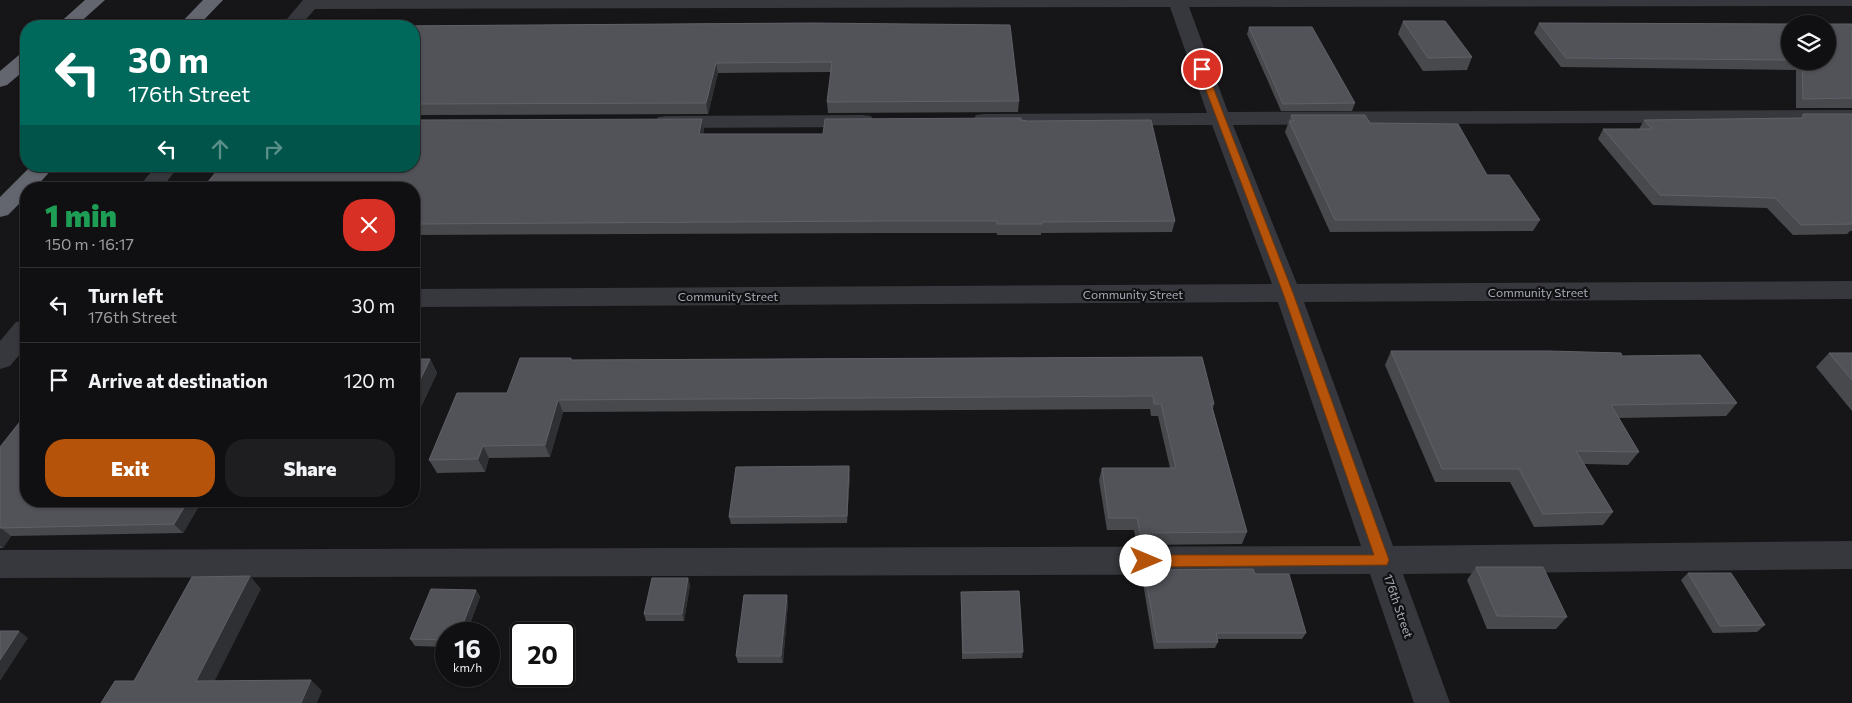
<!DOCTYPE html>
<html lang="en">
<head>
<meta charset="utf-8">
<style>
	body { margin:0; font-family:Commissioner,sans-serif; background:#1e1e20; color:#f1f3f6; height:100vh; display:flex; flex-direction:column; font-size:19px; white-space:nowrap }
	* { box-sizing:border-box; margin:0 }
	p { font-size:16px; color:#9c9d9f }
	.icon { flex:none; width:28px; height:28px; fill:none; stroke:currentColor; stroke-width:2; stroke-linecap:round; stroke-linejoin:round }
	.map { position:relative; flex:1; overflow:hidden }
	.details { position:absolute; left:20px; top:182px; width:400px; height:325px; display:flex; flex-direction:column; background:#101012; border-radius:20px; box-shadow:0 1px 4px #0004,0 0 0 1px #303032 }
	.details>* { flex:none }
	.banner { position:absolute; left:20px; top:20px; width:400px; height:152px; border-radius:20px; box-shadow:0 1px 4px #0004,0 0 0 1px #303032; background:#00695c; color:#fff; overflow:hidden }
	.controls { position:absolute; left:1781px; top:15px; display:grid; gap:10px }
	.controls a { display:grid; place-items:center; width:55px; height:55px; border-radius:50%; background:#101012; box-shadow:0 1px 4px #0004,0 0 0 1px #303032; font-size:25px }
	.speed { position:absolute; left:435px; top:622px; display:flex; gap:10px; font-size:25px; font-weight:700; text-align:center }
	.speed>* { display:grid; place-content:center; width:65px; height:65px; border-radius:50%; background:#101012; box-shadow:0 1px 4px #0004,0 0 0 1px #303032; line-height:1 }
	.speed small { font-size:12px; font-weight:400 }
	.speed .limit { border:2px solid #111; border-radius:8px; background:#fff; color:#111 }
	.pin { position:absolute; display:grid; place-items:center; width:42px; height:42px; color:#fff; margin:-21px; border:2px solid #fff; border-radius:50%; box-shadow:0 1px 5px #0007 }
	.me { position:absolute; width:55px; margin:-28px; rotate:90deg; stroke-linejoin:round; filter:drop-shadow(0 0 4px #0008) }
	.turn { display:flex; align-items:center; gap:18px; height:105px; padding:0 25px; font-size:22px }
	.turn .icon { width:65px; height:65px; stroke-width:2.5 }
	.turn b { display:block; font-size:35px; line-height:42px }
	.lanes { display:flex; align-items:center; height:48px; padding:0 25px; background:#0003; justify-content:center; gap:25px; direction:ltr }
	.lanes .off { opacity:.35 }
	.round { display:grid; place-items:center; flex:none; width:52px; height:52px; border-radius:20px; background:#1e1e20 }
	.overview { display:flex; align-items:center; justify-content:space-between; height:85px; padding:0 25px }
	h1 { font-size:30px; font-weight:800; line-height:38px; color:#1e9e55 }
	.action { display:flex; gap:10px; margin-top:auto; padding:10px 25px }
	.action a { flex:1; height:58px; border-radius:20px; background:#b45309; color:#fff; font-size:20px; font-weight:800; line-height:58px; text-align:center }
	.action a+a { background:#1e1e20; color:#f1f3f6 }
	ul { padding:0; list-style:none }
	li { display:flex; align-items:center; gap:15px; height:75px; padding:0 25px; border-top:1px solid #303032 }
	li div { flex:1 }
	li b { display:block; font-size:19px }
	li em { font-style:normal }
	.map>svg:first-child { display:block }
</style>
</head>
<body>
<div class="map">
<svg width="1852" height="703" viewBox="0 0 1852 703">
	<rect width="100%" height="100%" fill="#161618"/>
	<g fill="none" stroke-linecap="round" stroke-linejoin="round">
		<g fill="#37383d" fill-rule="evenodd">
			<path d="M1852 0V6L1189 7 1228 112 1852 110V122L1233 125 1297 284 1852 281V299L1304 302 1393 546 1852 541V569L1403 574 1450 703H1414L1370 574 0 578V550L1361 546 1278 302 414 307V289L1272 284 1212 125 984 126 976 125 973 120 976 115 984 114 1207 113 1170 7 315 9 300 26H281L303 0Z"/>
			<path d="M863 115 871 116 874 121 871 126 863 127 666 128 658 127 655 122 658 117 666 116Z"/>
			<path d="M156 166H179L161 189H137Z"/>
			<path d="M26 320V347L10 366 0 369V341L16 322Z"/>
		</g>
		<g fill="#63666e" fill-rule="evenodd">
			<path d="M85 0H105L76 26H56Z"/>
			<path d="M203 0H223L198 26H178Z"/>
			<path d="M26 53V69L7 85 0 87V71L19 55Z"/>
			<path d="M31 166H55L34 189H26V197L8 215 0 217V197Z"/>
		</g>
	</g>
	<g fill="#47494d">
		<path d="M1403 21 1472 57 1467 70 1423 71 1398 34Z"/>
		<path d="M813 23 1019 101 1018 112 828 113 827 102 831 72 718 73 708 114 414 115V117V26Z"/>
		<path d="M1539 23 1790 24V61H1828L1852 24V108H1796V70L1561 67 1534 33Z"/>
		<path d="M1249 27 1355 103 1352 111H1281L1247 34Z"/>
		<path d="M1803 114H1852V231H1850L1847 234 1793 235 1767 208 1653 205 1598 139 1603 129H1639L1644 120 1801 118Z"/>
		<path d="M1291 115 1370 123 1487 175 1540 220 1533 231 1330 232 1285 132Z"/>
		<path d="M702 119 704 130 703 134H823L1021 120 1175 221 1172 232 1041 233V235H997V233H882L414 235V189Z"/>
		<path d="M1391 351 1622 356 1737 403 1726 416 1619 418 1639 452 1628 465 1584 464 1613 512 1603 525 1534 527 1510 482H1435L1385 365Z"/>
		<path d="M1829 353H1852V411L1816 367Z"/>
		<path d="M1202 357 1214 404 1213 409 1247 532 1242 544 1137 545 1134 530H1107L1099 480 1102 468H1170L1158 416H1151L1150 409 563 412 550 457 489 458 485 472 437 473 429 460 507 393 571 358 572 360Z"/>
		<path d="M414 359H430L437 373 418 413H414Z"/>
		<path d="M0 447 26 501H202L183 533 11 536 3 548H0Z"/>
		<path d="M849 466 850 474 847 523 731 524 729 517Z"/>
		<path d="M1476 567 1567 617 1556 629H1487L1467 580Z"/>
		<path d="M1144 570 1255 574 1306 633 1302 639H1217L1218 642 1215 648 1154 649 1142 577Z"/>
		<path d="M1688 573 1765 625 1757 632 1713 633 1681 580Z"/>
		<path d="M688 578 690 585 684 621H646L644 614Z"/>
		<path d="M476 590 480 597 466 634H446V647L415 646 410 639Z"/>
		<path d="M961 592 1023 652 1022 658 962 659Z"/>
		<path d="M788 602 783 663H738L736 656Z"/>
	</g>
	<g fill="#2f3033">
		<path d="M716 63 718 73 708 114 706 103Z"/>
		<path d="M702 119 704 130 701 145 699 134Z"/>
		<path d="M430 359 437 373 418 413 414 405V393Z"/>
		<path d="M558 400 563 412 550 457 545 445Z"/>
		<path d="M483 446 489 458 485 472 478 459Z"/>
		<path d="M849 466 850 474 847 523V516Z"/>
		<path d="M188 501H202L183 533 174 524Z"/>
		<path d="M0 527 11 536 3 548 0 546Z"/>
		<path d="M250 576 261 589 209 692 196 681Z"/>
		<path d="M688 578 690 585 684 621 682 614Z"/>
		<path d="M476 590 480 597 466 634H459Z"/>
		<path d="M787 595 788 602 783 663 781 656Z"/>
		<path d="M19 631 28 638 0 681V660Z"/>
		<path d="M311 680 322 691 317 703H301Z"/>
	</g>
	<g fill="#525359" stroke="#5f6168">
		<path d="M1403 21H1445L1472 57 1428 58Z"/>
		<path d="M813 23 1010 25 1019 101 827 102 832 62 716 63 706 103 414 104V26H394Z"/>
		<path d="M1539 23 1790 24V60L1566 58Z"/>
		<path d="M1828 24H1852V98L1803 99 1802 61H1828Z"/>
		<path d="M1249 27H1312L1355 103 1283 104Z"/>
		<path d="M1803 114H1852V143H1851L1852 144V224L1801 225 1775 198 1660 195 1603 129H1652L1644 120 1803 118Z"/>
		<path d="M1291 115H1365L1370 123 1458 124 1487 175H1509L1540 220H1335L1289 121H1294Z"/>
		<path d="M1021 118V120L1028 121 1151 120 1175 221 1042 222V224H997V221H881L414 224V189H202L221 166H414V120L702 119 699 134H823L825 119Z"/>
		<path d="M1391 351H1550L1621 353 1622 356 1700 355 1737 403 1611 405 1639 452 1576 451 1613 512 1543 514 1519 469H1442Z"/>
		<path d="M1829 353H1852V380Z"/>
		<path d="M1202 357 1214 404H1211L1247 532 1140 533 1137 518H1109L1102 468H1176L1161 404H1154L1153 396 558 400 545 445 483 446 478 459 429 460 457 393H507L520 358H571V360Z"/>
		<path d="M414 359H430L414 393Z"/>
		<path d="M26 414V501H188L174 524 0 528V447Z"/>
		<path d="M849 466 847 516 729 517 736 467Z"/>
		<path d="M1476 567H1543L1567 617 1497 616Z"/>
		<path d="M1253 569 1255 574H1289L1306 633H1216L1218 642H1157L1144 570Z"/>
		<path d="M1688 573H1731L1765 625 1720 626Z"/>
		<path d="M250 576 196 681 311 680 301 703H101L115 681H134L192 577Z"/>
		<path d="M652 578H688L682 614H644Z"/>
		<path d="M431 589 476 590 459 634H446V640L410 639Z"/>
		<path d="M1019 591 1023 652 963 653 961 592Z"/>
		<path d="M744 595H787L781 656H736Z"/>
		<path d="M0 631H19L0 660Z"/>
	</g>
	<path fill="#b45309" stroke="#753606" d="M1199 67 1206 69 1293 293 1389 560 1387 565 1146 567 1141 565 1139 561 1141 557 1146 555H1374L1283 293 1198 69Z"/>
	<g text-anchor="middle" dominant-baseline="central" stroke-width="4.5" stroke-linejoin="round" paint-order="stroke">
		<g font-size="12" fill="#a8adb8" stroke="#111113">
			<text x="1538" y="292">Community Street</text>
			<text x="1133" y="294">Community Street</text>
			<text x="728" y="296">Community Street</text>
			<text transform="translate(1399 606) rotate(71)">176th Street</text>
		</g>
	</g>
</svg>
<div class="controls">
<a><svg class="icon" aria-label="layers" viewBox="0 0 24 24"><path d="M12 4l9 5-9 5-9-5zM3 14l9 5 9-5"/></svg></a>
</div>
<div class="speed"><div>16<small>km/h</small></div><div class="limit">20</div></div>
<div class="pin" style="left:1202px;top:69px;background:#d93025"><svg class="icon" aria-label="arrive" viewBox="0 0 24 24"><path d="M6 21V4h12l-3 4 3 4H6"/></svg></div>
<svg class="me" style="left:1146px;top:561px" viewBox="-20 -20 40 40"><circle r="19" fill="#fff"/><path d="M0-13L10 11 0 6-10 11z" fill="#b45309"/></svg>
<div class="banner">
<div class="turn"><svg class="icon" aria-label="left" viewBox="0 0 24 24"><path d="M17 20v-9H6M10 6l-5 5 5 5"/></svg><div><b>30 m</b>176th Street</div></div>
<div class="lanes"><svg class="icon" aria-label="left" viewBox="0 0 24 24"><path d="M17 20v-9H6M10 6l-5 5 5 5"/></svg><svg class="icon off" aria-label="ahead" viewBox="0 0 24 24"><path d="M12 20V5M6 11l6-6 6 6"/></svg><svg class="icon off" aria-label="right" viewBox="0 0 24 24"><path d="M7 20v-9h11M14 6l5 5-5 5"/></svg></div>
</div>
<section class="details">
<div class="overview"><div><h1>1 min</h1><p>150 m · 16:17</p></div><a class="round" style="background:#d93025;color:#fff"><svg class="icon" aria-label="close" viewBox="0 0 24 24"><path d="M6 6l12 12M18 6L6 18"/></svg></a></div>
<ul>
<li><svg class="icon" aria-label="left" viewBox="0 0 24 24"><path d="M17 20v-9H6M10 6l-5 5 5 5"/></svg><div><b>Turn left</b><p>176th Street</p></div><em>30 m</em></li>
<li><svg class="icon" aria-label="arrive" viewBox="0 0 24 24"><path d="M6 21V4h12l-3 4 3 4H6"/></svg><div><b>Arrive at destination</b></div><em>120 m</em></li>
</ul>
<div class="action"><a>Exit</a><a>Share</a></div>
</section>
</div>
</body>
</html>
